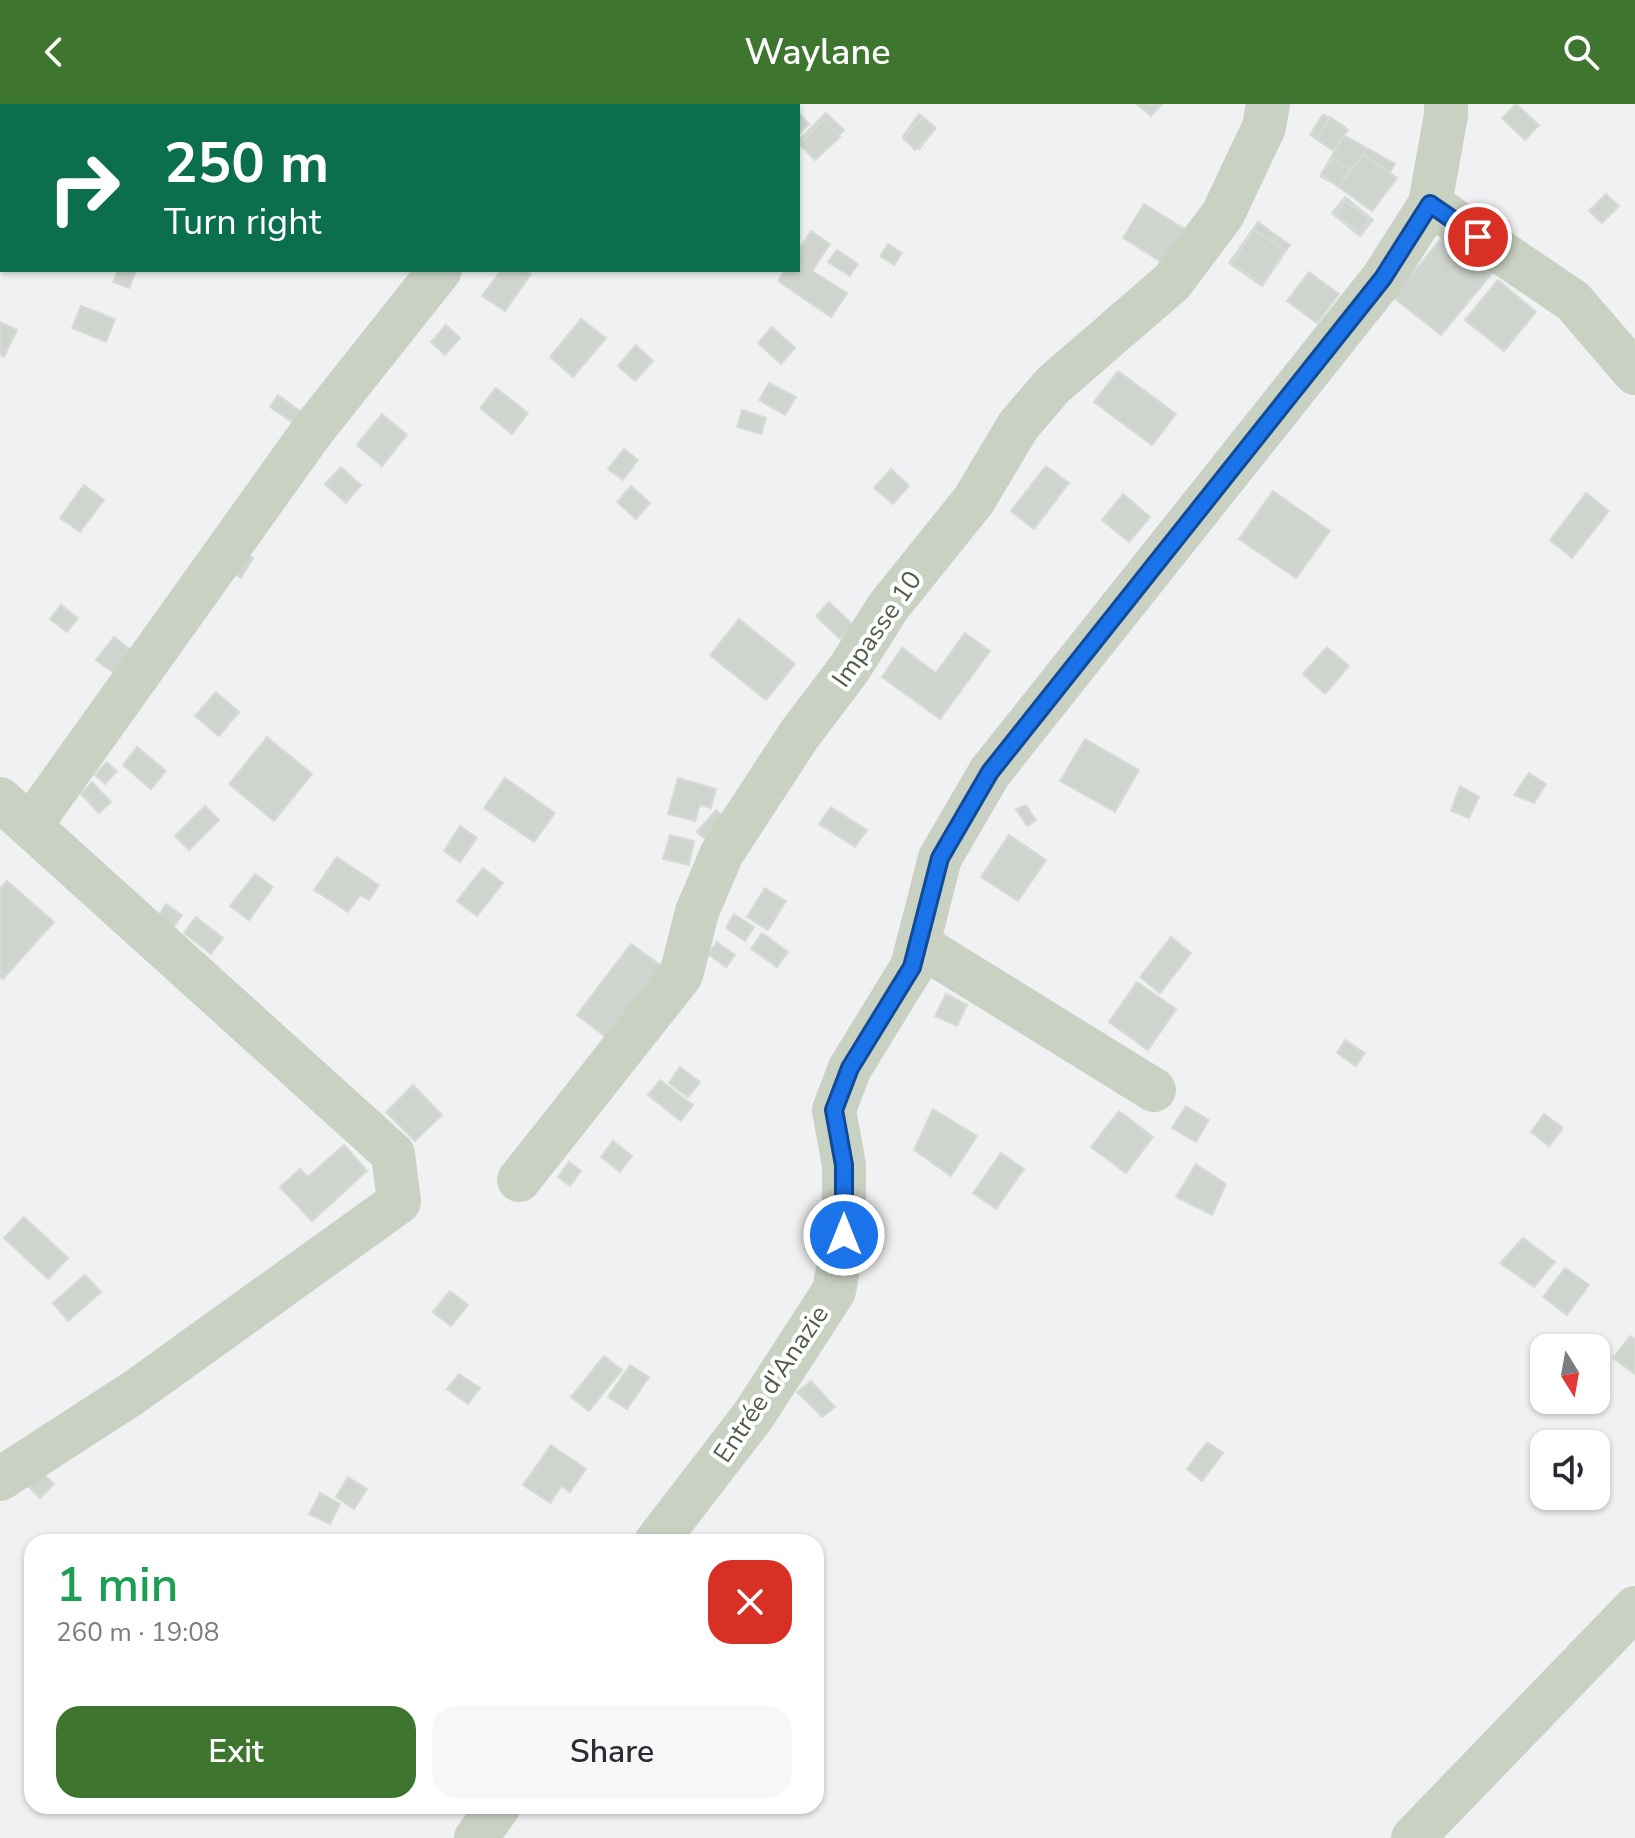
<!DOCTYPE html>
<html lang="en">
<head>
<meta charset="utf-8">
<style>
	body { margin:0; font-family:"Nunito Sans",sans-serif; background:#f7f7f7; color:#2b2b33; height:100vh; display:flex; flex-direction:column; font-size:30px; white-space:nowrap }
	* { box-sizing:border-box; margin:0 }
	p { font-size:26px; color:#7c7c81 }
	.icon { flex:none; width:44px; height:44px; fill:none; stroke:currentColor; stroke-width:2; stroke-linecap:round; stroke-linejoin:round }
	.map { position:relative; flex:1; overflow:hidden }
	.panel { position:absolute; left:24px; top:1430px; width:800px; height:280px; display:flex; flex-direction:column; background:#fff; border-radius:24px; box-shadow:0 2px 6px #0004 }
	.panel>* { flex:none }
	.guide { position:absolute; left:0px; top:0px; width:800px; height:168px; box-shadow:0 2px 6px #0004; background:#0b6e4f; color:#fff; overflow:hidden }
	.needle { width:52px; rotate:169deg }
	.fabs { position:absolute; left:1530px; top:1230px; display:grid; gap:16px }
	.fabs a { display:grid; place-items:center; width:80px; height:80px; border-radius:16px; background:#fff; box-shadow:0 2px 6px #0004; font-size:40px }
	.pin { position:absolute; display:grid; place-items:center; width:68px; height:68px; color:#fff; margin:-34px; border:4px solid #fff; border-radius:50%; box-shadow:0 2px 8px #0007 }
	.me { position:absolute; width:88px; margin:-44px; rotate:0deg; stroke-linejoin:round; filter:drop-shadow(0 0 6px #0008) }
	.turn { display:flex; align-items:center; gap:28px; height:168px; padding:0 32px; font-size:36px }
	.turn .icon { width:104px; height:104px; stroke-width:2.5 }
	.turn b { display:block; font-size:56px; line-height:68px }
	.round { display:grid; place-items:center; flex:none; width:84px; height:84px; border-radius:24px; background:#f7f7f7 }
	.summary { display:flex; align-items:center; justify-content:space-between; height:136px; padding:0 32px }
	h1 { font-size:48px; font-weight:600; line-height:60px; color:#1e9e55 }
	.action { display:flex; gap:16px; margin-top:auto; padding:16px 32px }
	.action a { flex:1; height:92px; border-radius:24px; background:#3e762f; color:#fff; font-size:32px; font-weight:600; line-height:92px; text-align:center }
	.action a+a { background:#f7f7f7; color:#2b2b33 }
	header { display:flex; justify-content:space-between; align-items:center; height:104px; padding:0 32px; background:#3e762f; color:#fff; font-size:36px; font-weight:600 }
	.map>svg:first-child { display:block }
</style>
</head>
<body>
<header><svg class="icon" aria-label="back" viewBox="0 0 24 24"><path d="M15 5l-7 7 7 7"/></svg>Waylane<svg class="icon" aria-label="search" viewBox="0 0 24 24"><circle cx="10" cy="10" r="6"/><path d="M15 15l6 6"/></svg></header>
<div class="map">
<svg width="1635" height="1734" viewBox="0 0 1635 1734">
	<rect width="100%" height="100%" fill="#f1f1f3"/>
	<g fill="#cfd5ce" stroke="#d6dbd5" stroke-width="2">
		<path d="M1137 0H1162L1151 12Z"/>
		<path d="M1516 0 1539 21 1525 36 1502 14Z"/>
		<path d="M798 8 809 20 798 31Z"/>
		<path d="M826 9 844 26 815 55 798 37Z"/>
		<path d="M919 10 936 24 919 45 903 32Z"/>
		<path d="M1323 10 1345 23 1332 44 1310 31Z"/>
		<path d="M923 13 935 25 915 46 903 34Z"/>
		<path d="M1330 13 1348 26 1334 47 1316 35Z"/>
		<path d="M823 17 840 33 815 56 799 40Z"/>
		<path d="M1344 31 1395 60 1372 101 1320 72Z"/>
		<path d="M1363 50 1397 74 1372 107 1339 83Z"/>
		<path d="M1333 54 1350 66 1339 83 1321 70Z"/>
		<path d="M1606 90 1619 102 1602 119 1589 107Z"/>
		<path d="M1345 93 1373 116 1360 132 1332 109Z"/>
		<path d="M1344 97 1370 114 1361 128 1335 112Z"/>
		<path d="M1144 100 1188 127 1166 161 1123 134Z"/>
		<path d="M1258 118 1290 141 1262 182 1229 159Z"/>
		<path d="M1253 126 1285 146 1263 180 1232 160Z"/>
		<path d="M811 127 830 140 812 167 847 189 831 213 778 177 785 166H798V147Z"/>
		<path d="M1445 130 1492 169 1441 231 1393 193Z"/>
		<path d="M888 140 902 149 894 161 880 152Z"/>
		<path d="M837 146 858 160 850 172 828 158Z"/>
		<path d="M118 166H136L129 184 113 178Z"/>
		<path d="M501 166H526L531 170 505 207 482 192Z"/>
		<path d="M1309 168 1339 190 1317 219 1287 197Z"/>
		<path d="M1498 176 1536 208 1504 247 1465 216Z"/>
		<path d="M81 202 115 215 106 238 72 224Z"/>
		<path d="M581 215 606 234 573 273 550 253Z"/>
		<path d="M0 218 17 226 4 253 0 251Z"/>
		<path d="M446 221 460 234 445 251 431 238Z"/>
		<path d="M772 223 795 244 781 260 758 239Z"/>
		<path d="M636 241 653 257 635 277 618 262Z"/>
		<path d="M1118 267 1176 310 1152 341 1094 298Z"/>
		<path d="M769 279 796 293 785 311 759 296Z"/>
		<path d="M496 284 528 309 512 330 480 304Z"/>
		<path d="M278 291 300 307 292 318 270 303Z"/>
		<path d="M742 306 766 314 761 330 737 323Z"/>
		<path d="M382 310 407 331 382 362 357 341Z"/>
		<path d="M624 345 638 356 623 376 608 365Z"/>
		<path d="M1046 362 1069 379 1034 425 1011 407Z"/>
		<path d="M341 363 361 381 346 399 325 380Z"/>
		<path d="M891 365 909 382 893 400 874 384Z"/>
		<path d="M84 381 104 396 80 428 60 414Z"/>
		<path d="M631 382 650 399 636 415 617 398Z"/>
		<path d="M1273 387 1330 427 1296 474 1239 435Z"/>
		<path d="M1586 389 1609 407 1572 454 1550 436Z"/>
		<path d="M1123 390 1150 413 1129 438 1102 416Z"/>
		<path d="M233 442 253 454 241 474 221 462Z"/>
		<path d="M829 498 853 521 840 535 816 512Z"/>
		<path d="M61 501 78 514 67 528 50 515Z"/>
		<path d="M739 515 795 560 766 596 710 551Z"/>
		<path d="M965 529 990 547 940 615 882 573 902 544 936 569Z"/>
		<path d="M114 533 132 547 114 569 96 556Z"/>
		<path d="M1327 543 1349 562 1325 590 1303 570Z"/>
		<path d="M216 588 239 608 219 632 195 612Z"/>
		<path d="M267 633 312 670 274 717 229 680Z"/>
		<path d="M1085 635 1139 666 1115 708 1060 677Z"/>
		<path d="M137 643 166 667 151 685 123 661Z"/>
		<path d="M107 658 117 667 105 680 95 671Z"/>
		<path d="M1529 669 1546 680 1534 699 1514 691Z"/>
		<path d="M505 674 555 709 534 738 484 704Z"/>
		<path d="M678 674 716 685 711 704 700 701 695 717 668 710Z"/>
		<path d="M92 678 111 698 99 709 81 690Z"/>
		<path d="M1460 682 1479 693 1469 714 1451 707Z"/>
		<path d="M1026 701 1036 716 1027 722 1016 705Z"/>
		<path d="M205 702 219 716 189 746 175 732Z"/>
		<path d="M831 703 867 726 855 743 819 720Z"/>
		<path d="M716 706 727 715 708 737 697 728Z"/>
		<path d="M460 722 477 734 460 758 444 747Z"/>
		<path d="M670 731 694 737 689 761 663 755Z"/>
		<path d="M1009 731 1046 756 1018 797 981 773Z"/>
		<path d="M337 753 379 781 369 796 360 791 348 808 314 786Z"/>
		<path d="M483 764 503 779 477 812 457 797Z"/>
		<path d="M255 770 273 783 249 816 230 802Z"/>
		<path d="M7 777 54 818 3 875 0 873V785Z"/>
		<path d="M765 784 786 797 768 826 747 813Z"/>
		<path d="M166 800 182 811 172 826 156 816Z"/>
		<path d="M734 810 754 823 745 837 726 824Z"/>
		<path d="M196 813 223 834 211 850 184 829Z"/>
		<path d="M762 829 788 848 777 863 751 845Z"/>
		<path d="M1171 833 1191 849 1160 889 1140 873Z"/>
		<path d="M717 838 735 851 726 863 708 850Z"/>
		<path d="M631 840 663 863 615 940 577 911Z"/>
		<path d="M1137 878 1176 905 1148 946 1109 918Z"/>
		<path d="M946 890 967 901 957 922 935 912Z"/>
		<path d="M1345 936 1365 949 1356 962 1337 949Z"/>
		<path d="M680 963 700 978 688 993 669 979Z"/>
		<path d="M660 976 693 1001 681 1017 648 991Z"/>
		<path d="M413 981 442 1011 415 1037 386 1008Z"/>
		<path d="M1186 1002 1209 1016 1196 1038 1172 1024Z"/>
		<path d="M933 1005 977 1032 951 1072 914 1046Z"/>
		<path d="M1119 1007 1153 1033 1126 1069 1091 1043Z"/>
		<path d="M1544 1010 1563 1024 1549 1042 1531 1028Z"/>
		<path d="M613 1037 632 1052 620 1068 601 1053Z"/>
		<path d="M344 1041 367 1067 312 1117 280 1083 300 1065 308 1073Z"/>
		<path d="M1001 1049 1024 1065 996 1105 973 1089Z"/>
		<path d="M569 1058 581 1067 570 1082 558 1073Z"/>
		<path d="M1196 1060 1226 1080 1212 1111 1176 1093Z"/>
		<path d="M24 1113 68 1154 48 1175 4 1134Z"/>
		<path d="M1523 1134 1555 1158 1534 1183 1500 1159Z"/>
		<path d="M1565 1164 1589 1181 1567 1211 1543 1193Z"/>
		<path d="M85 1171 101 1188 68 1217 53 1199Z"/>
		<path d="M450 1187 468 1201 451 1222 433 1208Z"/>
		<path d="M1630 1232 1635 1235V1270L1613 1254Z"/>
		<path d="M604 1252 622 1266 589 1307 571 1293Z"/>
		<path d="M630 1261 649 1273 627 1305 608 1293Z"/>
		<path d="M459 1270 480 1284 468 1300 447 1285Z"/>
		<path d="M811 1277 835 1303 822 1313 797 1288Z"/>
		<path d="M1207 1338 1223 1349 1202 1377 1187 1365Z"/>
		<path d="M551 1341 586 1365 570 1388 562 1382 550 1399 523 1381Z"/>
		<path d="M40 1367 54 1380 40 1394 26 1380Z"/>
		<path d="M348 1373 367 1385 354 1405 336 1393Z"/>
		<path d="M320 1389 340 1400 330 1420 309 1410Z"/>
	</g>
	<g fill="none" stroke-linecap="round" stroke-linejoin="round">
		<g stroke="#c9d1c3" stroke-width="44">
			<path d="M592 2 595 0"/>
			<path d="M1430 100 1573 197 1635 269"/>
			<path d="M0 695 393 1050 399 1098 133 1289 0 1375"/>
			<path d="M30 722 313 326 440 166"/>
			<path d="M918 840 1154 986"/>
			<path d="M519 1076 681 871 697 808 722 749 799 631 849 565 888 503 974 396 1018 322 1053 281 1172 178 1223 110 1264 23 1268 0"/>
			<path d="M656 1438 753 1312 834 1187 844 1131V1061L834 1006 850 964 912 863 940 754 990 668 1383 174 1430 100 1446 11V0"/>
			<path d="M476 1734 499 1702"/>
			<path d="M1413 1734 1635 1504"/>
		</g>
	</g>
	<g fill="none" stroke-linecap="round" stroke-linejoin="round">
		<defs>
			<path id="route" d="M844 1131V1061L834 1006 850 964 912 863 940 754 990 668 1383 174 1430 100 1478 133"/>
		</defs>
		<use href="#route" stroke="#114b97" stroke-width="20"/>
		<use href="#route" stroke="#1a73e8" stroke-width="14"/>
	</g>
	<g text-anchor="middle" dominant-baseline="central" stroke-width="8" stroke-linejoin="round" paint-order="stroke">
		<g font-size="26" fill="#515c4a" stroke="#fff">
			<text transform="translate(877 525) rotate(-55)">Impasse 10</text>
			<text transform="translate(771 1280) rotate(-56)">Entrée d'Anazie</text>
		</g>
	</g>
</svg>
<div class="fabs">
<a><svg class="needle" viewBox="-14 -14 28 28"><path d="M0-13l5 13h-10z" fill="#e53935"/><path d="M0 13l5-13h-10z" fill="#7c7c81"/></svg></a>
<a><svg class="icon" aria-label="sound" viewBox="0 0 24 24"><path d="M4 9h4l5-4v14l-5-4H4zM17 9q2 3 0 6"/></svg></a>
</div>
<div class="pin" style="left:1478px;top:133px;background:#d93025"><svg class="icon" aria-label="arrive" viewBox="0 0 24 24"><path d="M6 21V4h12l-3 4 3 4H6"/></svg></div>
<svg class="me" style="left:844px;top:1131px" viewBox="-20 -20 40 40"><circle r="17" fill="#1a73e8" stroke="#fff" stroke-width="3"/><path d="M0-11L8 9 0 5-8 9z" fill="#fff"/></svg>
<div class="guide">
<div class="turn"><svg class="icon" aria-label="right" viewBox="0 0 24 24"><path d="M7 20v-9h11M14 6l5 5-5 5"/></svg><div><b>250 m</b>Turn right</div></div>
</div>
<section class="panel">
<div class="summary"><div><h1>1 min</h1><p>260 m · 19:08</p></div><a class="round" style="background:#d93025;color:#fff"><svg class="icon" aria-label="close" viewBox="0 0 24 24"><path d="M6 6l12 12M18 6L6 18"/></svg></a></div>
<div class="action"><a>Exit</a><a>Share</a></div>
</section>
</div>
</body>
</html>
